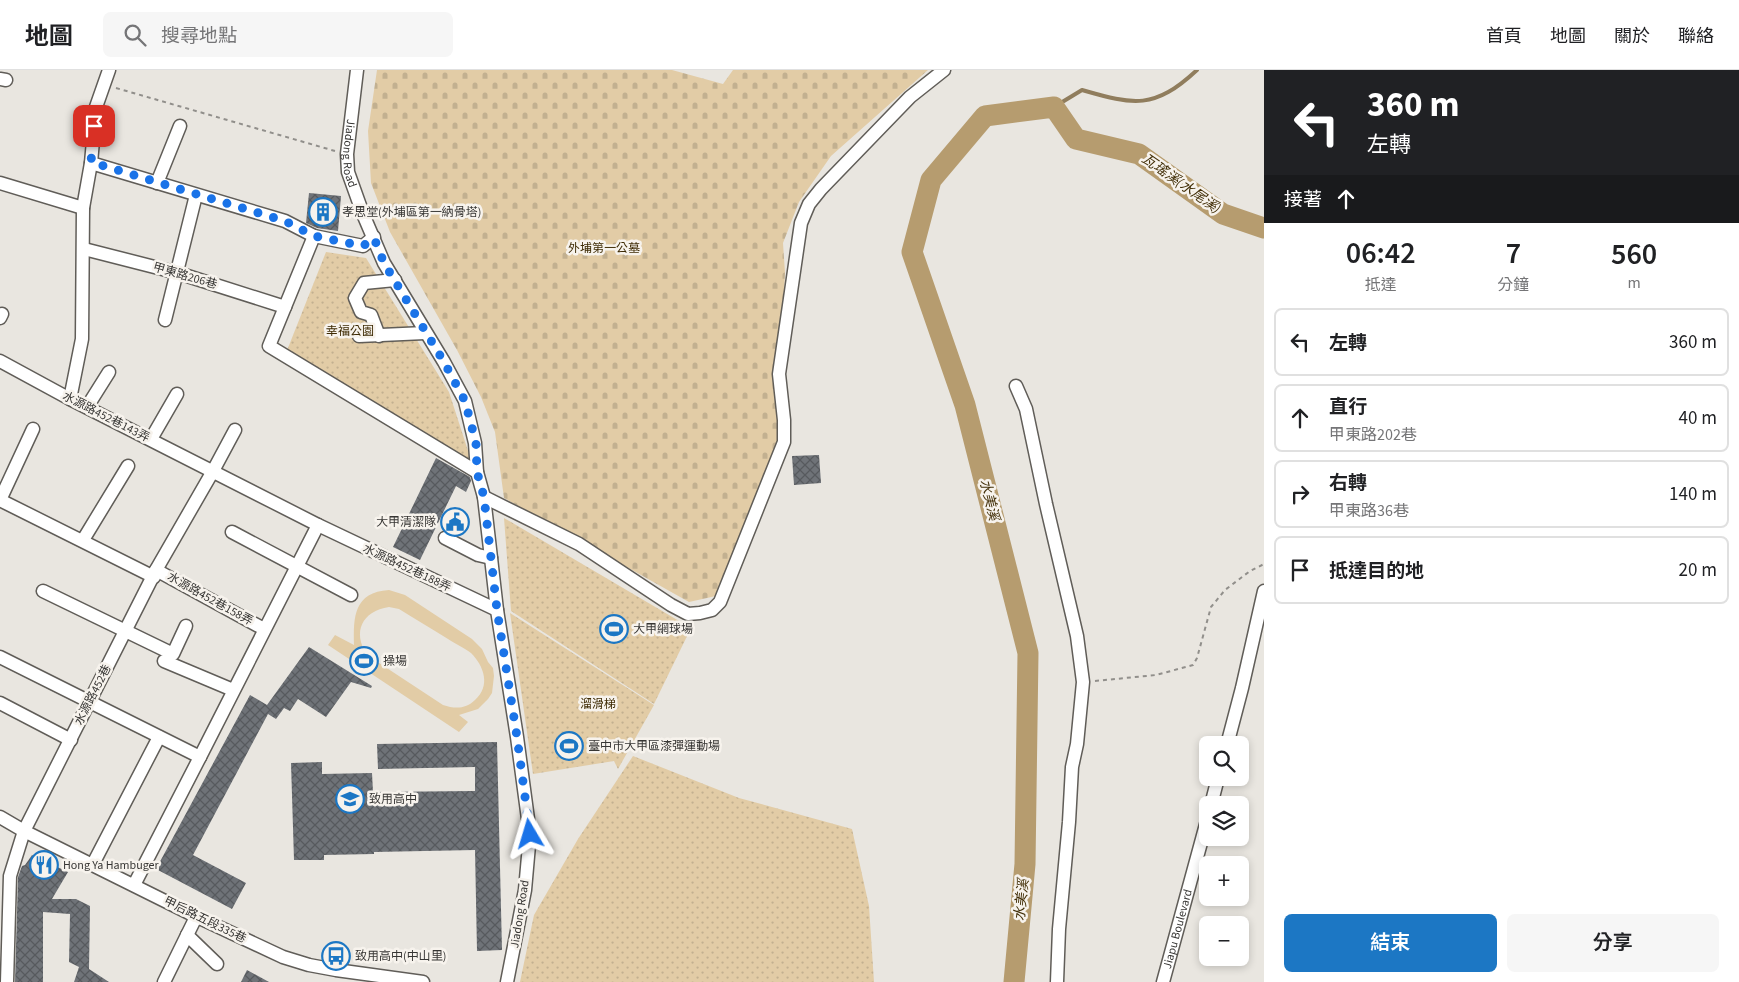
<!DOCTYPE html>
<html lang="zh-TW">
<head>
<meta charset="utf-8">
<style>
	body { margin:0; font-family:"Source Sans 3","Noto Sans TC",sans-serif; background:#f6f6f6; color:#202124; height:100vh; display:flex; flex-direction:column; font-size:19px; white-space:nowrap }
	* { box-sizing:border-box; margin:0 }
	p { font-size:16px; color:#757577 }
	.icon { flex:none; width:28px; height:28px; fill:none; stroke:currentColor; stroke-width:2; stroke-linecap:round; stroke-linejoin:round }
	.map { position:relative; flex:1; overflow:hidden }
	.drawer { display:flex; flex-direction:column; background:#fff; width:475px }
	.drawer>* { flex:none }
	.top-card { background:#202124; color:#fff; overflow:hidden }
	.fabs { position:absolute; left:1199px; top:666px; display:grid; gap:10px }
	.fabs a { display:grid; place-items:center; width:50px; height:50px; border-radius:8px; background:#fff; box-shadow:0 2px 8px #0003; font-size:25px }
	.pin { position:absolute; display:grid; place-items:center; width:42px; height:42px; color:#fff; margin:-21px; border-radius:10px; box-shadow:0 2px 8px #0006 }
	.me { position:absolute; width:55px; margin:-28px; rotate:353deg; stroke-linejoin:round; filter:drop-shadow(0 0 4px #0008) }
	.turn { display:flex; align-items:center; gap:18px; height:105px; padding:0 20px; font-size:22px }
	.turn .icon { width:65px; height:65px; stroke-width:2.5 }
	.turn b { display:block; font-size:35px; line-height:42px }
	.then { display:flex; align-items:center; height:48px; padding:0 20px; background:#0003; gap:10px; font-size:19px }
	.eta { display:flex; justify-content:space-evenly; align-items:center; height:85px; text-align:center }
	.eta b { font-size:30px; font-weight:600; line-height:35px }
	.button { display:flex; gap:10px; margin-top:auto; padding:10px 20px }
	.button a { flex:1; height:58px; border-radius:8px; background:#1c77c4; color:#fff; font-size:20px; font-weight:600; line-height:58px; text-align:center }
	.button a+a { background:#f6f6f6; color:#202124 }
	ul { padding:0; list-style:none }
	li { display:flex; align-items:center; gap:15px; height:68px; margin:0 10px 8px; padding:0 10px; border:2px solid #e0e0e0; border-radius:8px }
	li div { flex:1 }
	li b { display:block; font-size:19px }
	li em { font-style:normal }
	header { display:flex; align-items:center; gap:30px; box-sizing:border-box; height:70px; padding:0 25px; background:#fff; border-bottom:1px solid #e0e0e0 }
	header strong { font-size:24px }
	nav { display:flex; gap:28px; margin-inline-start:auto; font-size:18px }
	.search { width:350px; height:45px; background:#f6f6f6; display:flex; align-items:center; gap:12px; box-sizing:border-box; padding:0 18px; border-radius:8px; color:#757577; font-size:19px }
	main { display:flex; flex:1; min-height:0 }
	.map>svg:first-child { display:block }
</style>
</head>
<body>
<header>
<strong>地圖</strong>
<div class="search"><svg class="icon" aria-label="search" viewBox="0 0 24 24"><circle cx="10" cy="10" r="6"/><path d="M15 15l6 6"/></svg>搜尋地點</div>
<nav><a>首頁</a><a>地圖</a><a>關於</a><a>聯絡</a></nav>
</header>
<main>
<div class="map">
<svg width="1264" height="912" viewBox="0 0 1264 912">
	<defs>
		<pattern id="cemetery-stones" width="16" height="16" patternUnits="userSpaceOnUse" patternTransform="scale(1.25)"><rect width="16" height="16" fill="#e2cca6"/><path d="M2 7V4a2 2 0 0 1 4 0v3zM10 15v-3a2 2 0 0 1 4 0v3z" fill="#c2b090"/></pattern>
		<pattern id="park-dots" width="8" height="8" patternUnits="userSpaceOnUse" patternTransform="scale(1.25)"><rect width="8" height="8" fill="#e2cca6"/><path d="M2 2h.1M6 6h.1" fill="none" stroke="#c2b090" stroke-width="1.8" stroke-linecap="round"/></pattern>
		<pattern id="building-cross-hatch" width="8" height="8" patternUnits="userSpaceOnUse" patternTransform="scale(1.25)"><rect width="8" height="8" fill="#6f7378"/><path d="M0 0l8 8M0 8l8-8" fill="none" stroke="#575a5e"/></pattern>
	</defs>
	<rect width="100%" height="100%" fill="#e9e6e0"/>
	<path fill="#e2cca6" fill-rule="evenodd" d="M389 520 405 525 472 569 482 579 488 592 493 598 494 606 492 623 488 629 478 639 459 645 468 652 459 662 328 575 335 565 354 575C353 547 354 522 389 520ZM389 537 399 539C415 549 432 559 448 569 455 574 465 578 471 583 484 596 491 616 475 630 466 639 455 639 443 635L367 585C352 562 362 541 389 537Z"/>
	<path fill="url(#cemetery-stones)" d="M377 0H672L723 14 733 0H928L831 86 799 132 783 173 785 203 783 245 773 296 785 361 716 526 689 532 504 428 495 362 481 327 457 280 390 162 371 113 368 61Z"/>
	<g fill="url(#park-dots)">
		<path d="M326 182 366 188 449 322 471 390 286 283Z"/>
		<path d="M504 448 691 558 654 634 511 541Z"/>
		<path d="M510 543 654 635 618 699 614 691 533 704Z"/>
		<path d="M633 686 739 728 852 759 869 836 874 912H520L534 845 578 769Z"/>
	</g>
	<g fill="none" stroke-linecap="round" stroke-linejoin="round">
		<path stroke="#907d5d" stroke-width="4" d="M1054 37 1082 20C1134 35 1154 40 1197 0"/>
		<path stroke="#b69c6f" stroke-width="21" d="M1014 912 1025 794 1028 583 965 335 912 182 931 110 985 46 1054 37 1076 69 1139 84 1223 144 1264 158"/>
	</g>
	<g fill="url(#building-cross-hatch)">
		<path d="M309 123 341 126 338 161 317 158 306 153Z"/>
		<path d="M819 385 821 413 794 415 792 386Z"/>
		<path d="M436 388 470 407 471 411 466 422 456 416 420 490 393 477Z"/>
		<path d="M309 577 372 616 371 618 351 612 326 647 298 629 290 641 284 638 276 649 268 644 193 785 246 813 232 839 156 799 250 625 267 635Z"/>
		<path d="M497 672 502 880 477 881 475 780 374 782V784L324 785V790H294L291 693 322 692V704L372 703 373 722 475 721V697L378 699 377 674Z"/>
		<path d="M32 785 68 802 52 829H76L90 836 89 899 109 912H74L79 897 69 892 70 844 43 842V912H15L18 807 22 796 25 795Z"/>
		<path d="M247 900 269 912H241Z"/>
	</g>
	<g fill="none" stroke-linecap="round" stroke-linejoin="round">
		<defs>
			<g id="minor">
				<path id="s1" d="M357 0 347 84 348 102 363 144 384 193 444 292 465 331 475 373 477 402 484 427 497 540 517 667 530 764 525 820 507 912"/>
				<path d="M0 9 6 10"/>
				<path d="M91 93 285 151 314 166"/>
				<path d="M0 113 83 138"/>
				<path d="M157 113 180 56"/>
				<path d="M374 167 363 176 314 166 269 276 477 402"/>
				<path d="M84 179 178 203 285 237"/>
				<path d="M0 248 2 244"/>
				<path d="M165 250 196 125"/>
				<path d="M359 266 425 263"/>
				<path d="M379 266 371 245 361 242 355 228 364 213 395 210"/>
				<path d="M0 291 70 329 318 455 497 540"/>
				<path d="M1016 316 1026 339 1046 434 1077 566 1083 612 1077 674 1072 697 1069 752 1059 859 1057 912"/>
				<path d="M70 329 82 269 83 138 91 93 96 37 109 0"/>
				<path d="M87 337 109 302"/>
				<path d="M151 369 177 324"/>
				<path d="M484 427 579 474 671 535 688 544 700 543 712 540 720 532 784 372V350L779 304 801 153 809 134 821 119 910 27 944 0"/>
				<path d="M0 430 154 507"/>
				<path d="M0 430 33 359"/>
				<path d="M232 462 351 525"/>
				<path d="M445 468 478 485 491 488"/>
				<path d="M83 470 128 396"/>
				<path d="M156 500 264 559"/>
				<path d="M43 521 173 584 186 556"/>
				<path d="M0 587 200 687 318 455"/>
				<path d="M164 591 233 620"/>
				<path d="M0 633 71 670"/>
				<path d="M1227 675 1242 618 1264 521"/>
				<path d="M1211 735 1218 708"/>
				<path d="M0 747 24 761 189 843 283 887 309 895 336 900 423 912"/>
				<path d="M93 794 159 667"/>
				<path d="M134 815 200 687"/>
				<path d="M187 865 217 894"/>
				<path d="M7 912 10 806 24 761 156 500 213 401 235 360"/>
				<path d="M164 912 196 847"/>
				<path id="s2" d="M1163 912 1208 747"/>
			</g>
		</defs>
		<use href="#minor" stroke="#605d58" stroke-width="15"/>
		<g stroke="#918f8b" stroke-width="2" stroke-dasharray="4 4" stroke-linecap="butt">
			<path d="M116 18 335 81"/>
			<path d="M1095 611 1156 605 1193 595 1197 588 1211 537 1225 520 1250 501 1264 494"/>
		</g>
		<use href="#minor" stroke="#fff" stroke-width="12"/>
	</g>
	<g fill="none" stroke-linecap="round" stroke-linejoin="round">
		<path stroke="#1a73e8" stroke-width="9" stroke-dasharray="0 16.2" d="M94 56 91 92 285 151 314 166 363 176 374 168 384 193 444 292 465 331 476 373 477 402 484 427 497 540 517 667 530 764"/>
	</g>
	<defs>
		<symbol id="building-ring" viewBox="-11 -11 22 22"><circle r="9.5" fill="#f7f3ed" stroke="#1c77c4" stroke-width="1.5"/><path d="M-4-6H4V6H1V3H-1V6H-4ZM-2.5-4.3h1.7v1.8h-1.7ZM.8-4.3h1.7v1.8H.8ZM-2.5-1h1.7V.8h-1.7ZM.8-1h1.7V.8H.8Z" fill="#1c77c4"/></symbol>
		<symbol id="civic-ring" viewBox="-11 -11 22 22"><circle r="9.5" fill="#f7f3ed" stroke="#1c77c4" stroke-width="1.5"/><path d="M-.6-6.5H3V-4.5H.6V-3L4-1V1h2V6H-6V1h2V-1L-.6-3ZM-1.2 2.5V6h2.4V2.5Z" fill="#1c77c4"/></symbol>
		<symbol id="stadium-ring" viewBox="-11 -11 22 22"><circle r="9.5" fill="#f7f3ed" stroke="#1c77c4" stroke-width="1.5"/><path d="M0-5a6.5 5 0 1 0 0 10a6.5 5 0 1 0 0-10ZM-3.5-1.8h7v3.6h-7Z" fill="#1c77c4"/></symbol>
		<symbol id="school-ring" viewBox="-11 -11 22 22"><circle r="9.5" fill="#f7f3ed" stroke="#1c77c4" stroke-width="1.5"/><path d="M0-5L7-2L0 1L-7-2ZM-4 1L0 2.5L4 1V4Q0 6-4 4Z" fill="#1c77c4"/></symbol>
		<symbol id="restaurant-ring" viewBox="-11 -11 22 22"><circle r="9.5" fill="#f7f3ed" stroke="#1c77c4" stroke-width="1.5"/><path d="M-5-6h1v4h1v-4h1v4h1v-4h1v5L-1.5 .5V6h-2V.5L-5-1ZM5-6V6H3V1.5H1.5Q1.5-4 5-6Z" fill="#1c77c4"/></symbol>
		<symbol id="bus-ring" viewBox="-11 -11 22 22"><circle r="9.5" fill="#f7f3ed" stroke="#1c77c4" stroke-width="1.5"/><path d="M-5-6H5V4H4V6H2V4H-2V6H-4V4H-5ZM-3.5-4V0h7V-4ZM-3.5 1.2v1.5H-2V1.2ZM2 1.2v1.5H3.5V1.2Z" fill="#1c77c4"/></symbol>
	</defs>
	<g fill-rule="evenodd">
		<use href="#building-ring" x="307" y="126" width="32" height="32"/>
		<use href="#civic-ring" x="439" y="436" width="32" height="32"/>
		<use href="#stadium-ring" x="598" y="543" width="32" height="32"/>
		<use href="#stadium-ring" x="348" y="575" width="32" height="32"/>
		<use href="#stadium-ring" x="553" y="660" width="32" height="32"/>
		<use href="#school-ring" x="334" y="713" width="32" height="32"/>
		<use href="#restaurant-ring" x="28" y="779" width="32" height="32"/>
		<use href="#bus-ring" x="320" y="870" width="32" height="32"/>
	</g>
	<g text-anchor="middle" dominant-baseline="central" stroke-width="5" stroke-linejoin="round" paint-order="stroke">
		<g font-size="12" fill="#373634" stroke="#f7f3ed">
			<text stroke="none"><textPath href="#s1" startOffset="84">Jiadong Road</textPath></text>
			<text transform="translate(185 206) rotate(16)">甲東路206巷</text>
			<text transform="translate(106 347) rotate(27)">水源路452巷143弄</text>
			<text transform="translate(407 498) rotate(25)">水源路452巷188弄</text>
			<text transform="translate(210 529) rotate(29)">水源路452巷158弄</text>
			<text transform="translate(93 625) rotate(-63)">水源路452巷</text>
			<text transform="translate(520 844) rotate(-81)">Jiadong Road</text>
			<text transform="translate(205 850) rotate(26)">甲后路五段335巷</text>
			<text stroke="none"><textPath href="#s2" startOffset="55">Jiapu Boulevard</textPath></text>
		</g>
		<g font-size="12" fill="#373634" stroke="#f7f3ed" text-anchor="start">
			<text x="342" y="142">孝思堂(外埔區第一納骨塔)</text>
			<text x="436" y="452" text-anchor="end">大甲清潔隊</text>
			<text x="633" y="559">大甲網球場</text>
			<text x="383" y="591">操場</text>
			<text x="588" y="676">臺中市大甲區漆彈運動場</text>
			<text x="369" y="729">致用高中</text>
			<text x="63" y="795">Hong Ya Hambuger</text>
			<text x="355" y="886">致用高中(中山里)</text>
		</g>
		<g font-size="12" fill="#3e2b04" stroke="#f7f3ed">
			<text x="604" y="178">外埔第一公墓</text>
			<text x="350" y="261">幸福公園</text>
			<text x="598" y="634">溜滑梯</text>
		</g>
		<g font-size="14" font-style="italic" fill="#433009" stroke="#f7f3ed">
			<text transform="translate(1181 114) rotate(35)">瓦瑤溪(水尾溪)</text>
			<text transform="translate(989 430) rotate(76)">水美溪</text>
			<text transform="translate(1022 830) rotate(-84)">水美溪</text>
		</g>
	</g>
</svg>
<div class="fabs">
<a><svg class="icon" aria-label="search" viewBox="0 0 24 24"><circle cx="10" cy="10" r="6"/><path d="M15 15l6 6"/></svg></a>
<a><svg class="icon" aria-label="layers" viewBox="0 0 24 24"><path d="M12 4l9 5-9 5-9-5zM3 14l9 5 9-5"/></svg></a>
<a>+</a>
<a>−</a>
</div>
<div class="pin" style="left:94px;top:56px;background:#d93025"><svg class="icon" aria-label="arrive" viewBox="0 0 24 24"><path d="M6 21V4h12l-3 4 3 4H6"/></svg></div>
<svg class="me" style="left:530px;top:764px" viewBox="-20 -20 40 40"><path d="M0-17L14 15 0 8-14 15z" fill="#1a73e8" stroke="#fff" stroke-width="4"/></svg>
</div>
<section class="drawer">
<div class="top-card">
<div class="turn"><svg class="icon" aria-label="left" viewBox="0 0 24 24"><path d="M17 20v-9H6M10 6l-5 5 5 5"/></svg><div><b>360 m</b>左轉</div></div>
<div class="then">接著<svg class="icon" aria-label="ahead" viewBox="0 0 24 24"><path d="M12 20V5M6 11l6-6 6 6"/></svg></div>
</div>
<div class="eta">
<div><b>06:42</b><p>抵達</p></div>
<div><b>7</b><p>分鐘</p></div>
<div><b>560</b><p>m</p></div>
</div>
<ul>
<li><svg class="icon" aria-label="left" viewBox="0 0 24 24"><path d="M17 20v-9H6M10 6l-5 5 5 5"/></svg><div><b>左轉</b></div><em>360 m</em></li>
<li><svg class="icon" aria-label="ahead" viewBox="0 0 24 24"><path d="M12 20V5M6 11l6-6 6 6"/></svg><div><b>直行</b><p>甲東路202巷</p></div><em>40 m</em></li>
<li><svg class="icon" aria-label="right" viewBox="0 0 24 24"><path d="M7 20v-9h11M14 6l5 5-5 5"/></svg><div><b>右轉</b><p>甲東路36巷</p></div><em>140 m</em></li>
<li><svg class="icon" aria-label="arrive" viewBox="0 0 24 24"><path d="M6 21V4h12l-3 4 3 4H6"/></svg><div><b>抵達目的地</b></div><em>20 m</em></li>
</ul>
<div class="button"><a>結束</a><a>分享</a></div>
</section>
</main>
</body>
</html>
